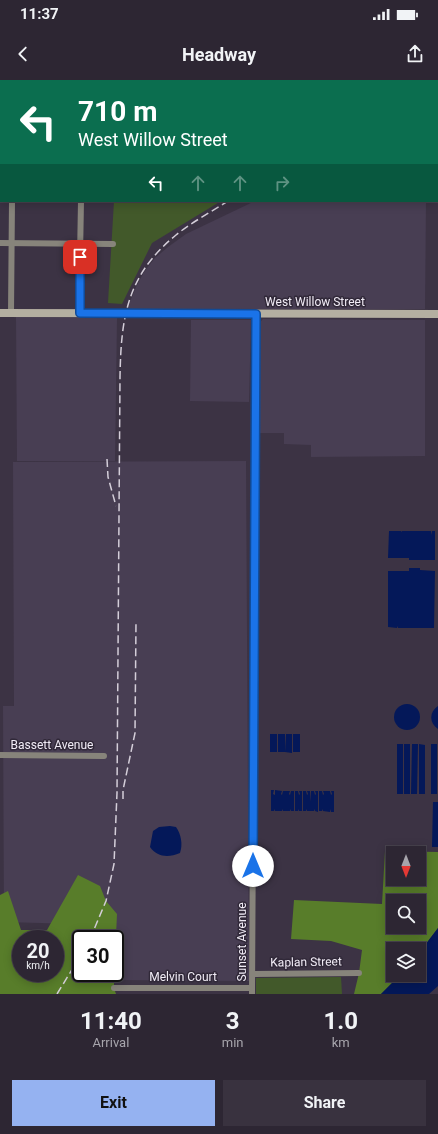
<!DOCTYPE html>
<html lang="en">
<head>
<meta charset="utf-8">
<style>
	body { margin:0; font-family:Roboto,sans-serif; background:#39323f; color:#f1f3f6; height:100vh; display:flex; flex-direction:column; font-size:15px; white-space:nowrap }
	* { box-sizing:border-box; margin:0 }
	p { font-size:13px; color:#a7a5ac }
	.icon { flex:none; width:22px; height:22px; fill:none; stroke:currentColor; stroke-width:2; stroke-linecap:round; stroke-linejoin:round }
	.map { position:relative; height:914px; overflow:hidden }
	.side { display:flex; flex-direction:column; background:#2d2633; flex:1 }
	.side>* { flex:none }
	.guide { position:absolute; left:0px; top:0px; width:438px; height:122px; box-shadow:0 2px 10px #0003,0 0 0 1px #48434e; background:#0b6e4f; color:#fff; overflow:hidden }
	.needle { width:26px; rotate:180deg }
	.buttons { position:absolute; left:386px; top:766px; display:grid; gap:8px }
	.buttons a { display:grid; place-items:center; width:40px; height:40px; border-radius:0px; background:#2d2633; box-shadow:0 2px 10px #0003,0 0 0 1px #48434e; font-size:20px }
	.speed { position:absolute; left:12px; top:850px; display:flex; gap:8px; font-size:20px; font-weight:700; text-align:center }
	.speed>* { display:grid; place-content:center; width:52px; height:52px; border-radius:50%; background:#2d2633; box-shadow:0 2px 10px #0003,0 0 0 1px #48434e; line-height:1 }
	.speed small { font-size:10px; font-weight:400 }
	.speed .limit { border:2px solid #111; border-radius:6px; background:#fff; color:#111 }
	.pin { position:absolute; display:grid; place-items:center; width:34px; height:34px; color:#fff; margin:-17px; border-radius:8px; box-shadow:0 2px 6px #0006 }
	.me { position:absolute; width:44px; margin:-22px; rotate:0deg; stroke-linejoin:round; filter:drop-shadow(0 0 3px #0008) }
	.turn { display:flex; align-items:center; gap:14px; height:84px; padding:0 12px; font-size:18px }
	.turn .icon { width:52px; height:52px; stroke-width:2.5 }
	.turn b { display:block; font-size:28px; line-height:34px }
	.lanes { display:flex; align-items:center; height:38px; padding:0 12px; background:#0003; justify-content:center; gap:20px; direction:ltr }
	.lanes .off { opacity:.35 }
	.eta { display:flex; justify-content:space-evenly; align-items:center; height:68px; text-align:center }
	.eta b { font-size:24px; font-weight:700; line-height:28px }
	.cta { display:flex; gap:8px; margin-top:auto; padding:8px 12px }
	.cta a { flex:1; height:46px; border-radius:0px; background:#95b2f1; color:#111; font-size:16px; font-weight:700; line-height:46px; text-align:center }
	.cta a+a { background:#39323f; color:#f1f3f6 }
	.status { display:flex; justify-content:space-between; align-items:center; height:28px; padding:0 20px; background:#2d2633; direction:ltr }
	.status svg { height:11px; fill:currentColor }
	header { display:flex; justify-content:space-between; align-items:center; height:52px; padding:0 12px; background:#2d2633; font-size:18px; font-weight:700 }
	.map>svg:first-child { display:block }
</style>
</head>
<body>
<div class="status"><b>11:37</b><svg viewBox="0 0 49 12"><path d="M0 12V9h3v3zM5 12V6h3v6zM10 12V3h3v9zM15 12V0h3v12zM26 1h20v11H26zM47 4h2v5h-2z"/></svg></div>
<header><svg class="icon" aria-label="back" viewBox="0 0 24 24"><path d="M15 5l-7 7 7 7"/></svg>Headway<svg class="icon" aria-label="share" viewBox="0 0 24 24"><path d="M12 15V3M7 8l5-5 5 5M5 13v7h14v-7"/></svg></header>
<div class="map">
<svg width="438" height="914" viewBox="0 0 438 914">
	<rect width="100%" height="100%" fill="#3c3344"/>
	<g fill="#483e53">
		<path d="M255 121H426L425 229H127L136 207 144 192 155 178 168 167 186 154Z"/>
		<path d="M16 237 117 238 115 381H17Z"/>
		<path d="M263 239 425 240V376L311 377V365L284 364V353H259V246L260 242Z"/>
		<path d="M191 240H251L249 322 190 321Z"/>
		<path d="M246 381 249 901 114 900 116 845 4 842 3 626H14L13 382Z"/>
	</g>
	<g fill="#42592a">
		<path d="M269 0H375L269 1Z"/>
		<path d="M114 121H221L152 163 122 224 108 223Z"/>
		<path d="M341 897 342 914H256V898Z"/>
	</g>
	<g fill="#587d2a" fill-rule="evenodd">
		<path d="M385 771 438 772V848L419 873V869H393V895H400L381 914H354L359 893 362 870 331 861 291 859 294 820 382 824ZM393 773H419V799H393ZM393 821H419V847H393Z"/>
		<path d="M78 795 100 806 106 821 117 834 115 878V859H81V893H114V908L116 914H0V815L8 811 21 850H47ZM21 859H55V893H21Z"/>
	</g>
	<g fill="#041859">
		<path d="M389 451H401L402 452V451H431L432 455V451H435V480H409V478H388Z"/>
		<path d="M409 488H420V490L435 491 434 548H398V546L397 548 388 547V491H409Z"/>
		<circle cx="407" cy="637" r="13"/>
		<path d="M438 626V649C429 643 429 632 438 626Z"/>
		<rect x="270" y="654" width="7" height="18"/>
		<rect x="278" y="654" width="7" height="18"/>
		<path d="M286 654H292V673L285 672Z"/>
		<rect x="293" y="654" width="7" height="18"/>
		<rect x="397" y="664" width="6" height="50"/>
		<rect x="404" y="664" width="6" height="50"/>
		<path d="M412 664H418L417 714H411Z"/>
		<path d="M419 664 425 665V714H419Z"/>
		<rect x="431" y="664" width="6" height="50"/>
		<path d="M271 710H274L273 714 275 715V710L282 711 281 714 282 715 283 711H290L289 714 290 715 291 711H294V731H291L290 729V731H283L282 729V731H275L274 729V731H271Z"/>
		<path d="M295 711H298L299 715 300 714 299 711H302V731H299L298 729V731H295Z"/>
		<path d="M303 711H306L307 715 308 714 307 711H310L311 722V711H314L315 715 316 714 315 711H318V732L315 731V729L314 731H307L306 729V731H303Z"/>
		<path d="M319 711H322L323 715 324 714 323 711H330L331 715 332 714 331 711H334V732H331V729L330 732 323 731V729L322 731H319Z"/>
		<path d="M433 722H438V767H432Z"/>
		<path d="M170 746 176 747C181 754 183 764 180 773 168 778 157 777 150 767L153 751 159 747Z"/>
		<path d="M438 848V906L429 914H381L400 895H419V873Z"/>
	</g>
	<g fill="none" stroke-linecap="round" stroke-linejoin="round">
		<g stroke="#87847b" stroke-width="6">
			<path d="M13 1V0"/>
			<path d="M82 1V0"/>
			<path d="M146 1V0"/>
			<path d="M209 1V0"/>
			<path d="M270 1V0"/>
			<path d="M0 35H1"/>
			<path d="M0 163 113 164"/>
			<path d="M11 233 12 121"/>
			<path d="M79 233 81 121"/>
			<path d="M0 675 104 676"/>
			<path d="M253 894 359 893"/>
			<path d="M114 908H252"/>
			<path d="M252 914 256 234"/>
		</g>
		<path stroke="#b4afa1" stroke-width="8" d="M0 233 438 234"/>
		<g stroke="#d4ced9" stroke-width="1.5" stroke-dasharray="8 4" stroke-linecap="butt">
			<path d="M388 1V0"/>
			<path d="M107 379 108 397 116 426"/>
			<path d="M123 719V710L135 653 136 542"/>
			<path d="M90 859 106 821 114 784 117 713 120 297C121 237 127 195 176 155 192 142 211 132 228 121"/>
			<path d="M57 914 81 875"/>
		</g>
	</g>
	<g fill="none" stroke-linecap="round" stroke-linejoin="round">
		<defs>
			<path id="route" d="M80 177V233L256 234 253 786"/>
		</defs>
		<use href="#route" stroke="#114b97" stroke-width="10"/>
		<use href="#route" stroke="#1a73e8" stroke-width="7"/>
	</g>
	<g text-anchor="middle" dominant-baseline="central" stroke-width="3" stroke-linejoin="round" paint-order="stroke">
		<g font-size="12" fill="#f1ecf6" stroke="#312939">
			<text x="315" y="222">West Willow Street</text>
			<text x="52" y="665">Bassett Avenue</text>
			<text transform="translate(242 862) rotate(-90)">Sunset Avenue</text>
			<text transform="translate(306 882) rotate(-1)">Kaplan Street</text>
			<text x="183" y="897">Melvin Court</text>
		</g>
	</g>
</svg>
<div class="buttons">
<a><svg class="needle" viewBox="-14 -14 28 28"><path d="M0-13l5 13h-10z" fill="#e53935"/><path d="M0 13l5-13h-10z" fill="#a7a5ac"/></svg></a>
<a><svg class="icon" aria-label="search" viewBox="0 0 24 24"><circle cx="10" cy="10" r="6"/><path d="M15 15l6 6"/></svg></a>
<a><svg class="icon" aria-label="layers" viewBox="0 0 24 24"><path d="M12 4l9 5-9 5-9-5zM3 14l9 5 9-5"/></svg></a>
</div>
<div class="speed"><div>20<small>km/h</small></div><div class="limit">30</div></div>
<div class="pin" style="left:80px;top:177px;background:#d93025"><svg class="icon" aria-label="arrive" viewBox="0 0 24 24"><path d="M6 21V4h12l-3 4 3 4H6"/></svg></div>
<svg class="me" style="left:253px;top:786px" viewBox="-20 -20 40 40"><circle r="19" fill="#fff"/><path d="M0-13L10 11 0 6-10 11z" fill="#1a73e8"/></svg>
<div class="guide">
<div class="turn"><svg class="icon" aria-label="left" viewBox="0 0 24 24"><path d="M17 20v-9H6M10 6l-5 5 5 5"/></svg><div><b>710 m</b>West Willow Street</div></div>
<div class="lanes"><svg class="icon" aria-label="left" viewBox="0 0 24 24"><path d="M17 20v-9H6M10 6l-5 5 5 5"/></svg><svg class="icon off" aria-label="ahead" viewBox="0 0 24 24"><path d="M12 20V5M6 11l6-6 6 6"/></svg><svg class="icon off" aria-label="ahead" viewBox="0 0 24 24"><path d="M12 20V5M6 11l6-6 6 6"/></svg><svg class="icon off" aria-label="right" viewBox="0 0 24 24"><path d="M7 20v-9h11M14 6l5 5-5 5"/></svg></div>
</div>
</div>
<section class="side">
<div class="eta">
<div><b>11:40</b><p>Arrival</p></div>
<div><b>3</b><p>min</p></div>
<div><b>1.0</b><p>km</p></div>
</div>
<div class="cta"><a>Exit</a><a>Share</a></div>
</section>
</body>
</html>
